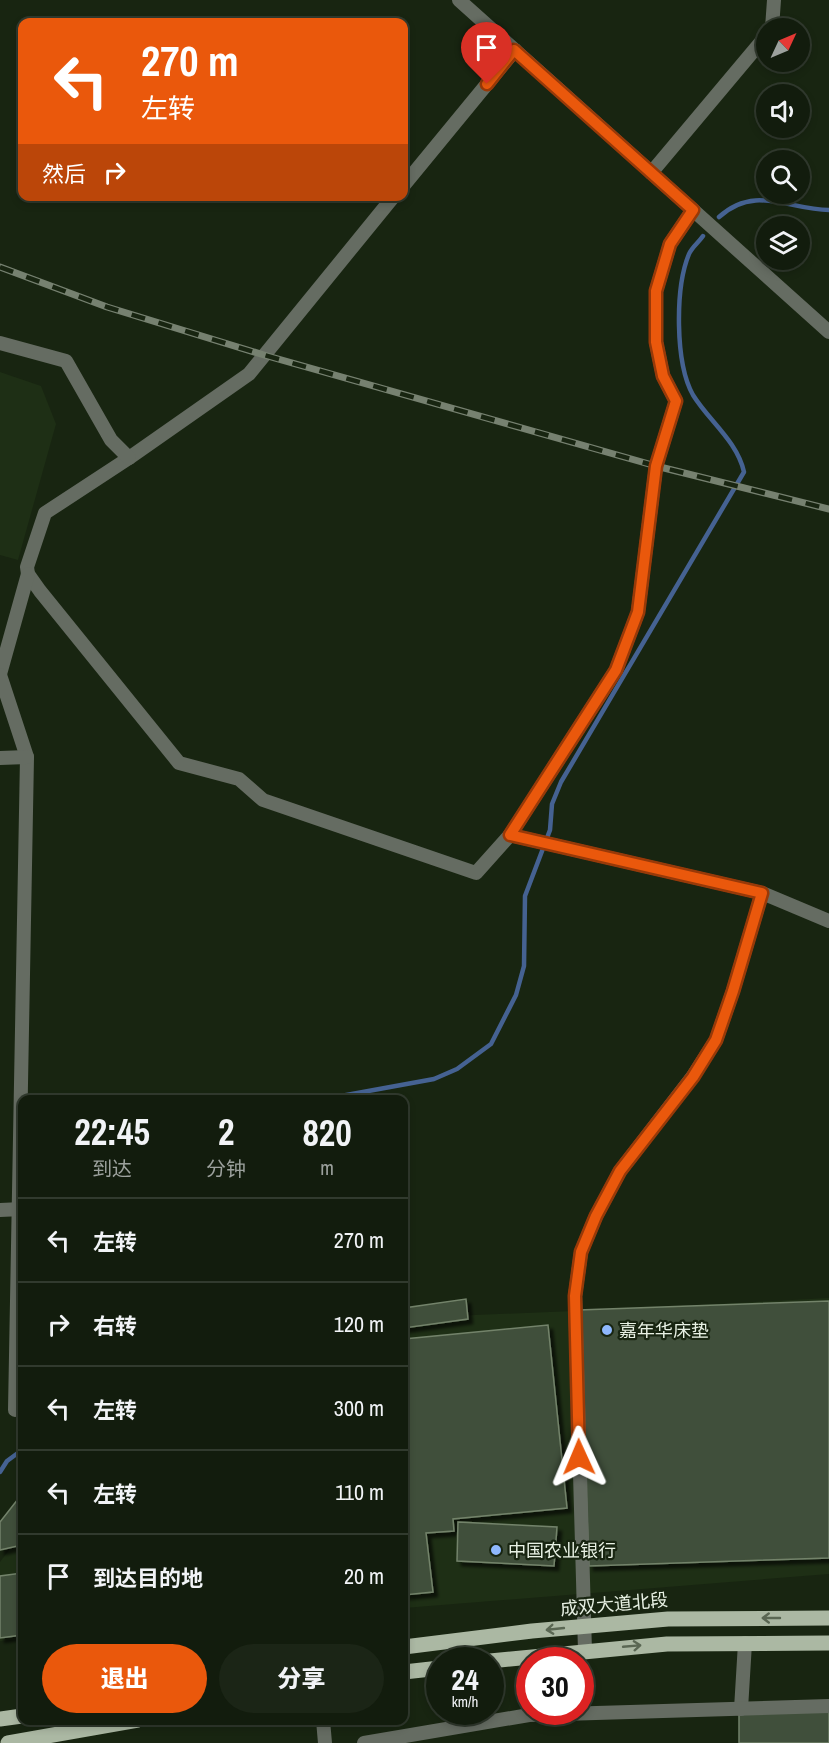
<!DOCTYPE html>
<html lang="zh">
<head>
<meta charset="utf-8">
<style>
	body { margin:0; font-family:"Archivo Narrow","Noto Sans SC",sans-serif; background:#1b2516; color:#f1f3f6; height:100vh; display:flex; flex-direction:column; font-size:22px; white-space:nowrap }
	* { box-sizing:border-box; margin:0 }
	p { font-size:20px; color:#9ca19d }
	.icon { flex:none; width:33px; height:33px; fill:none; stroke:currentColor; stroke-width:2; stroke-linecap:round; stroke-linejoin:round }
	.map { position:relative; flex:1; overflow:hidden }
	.panel { position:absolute; left:18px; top:1095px; width:390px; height:630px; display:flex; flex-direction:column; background:#121c0d; border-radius:12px; box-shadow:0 3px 9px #0003,0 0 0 2px #313a2e }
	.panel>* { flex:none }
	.banner { position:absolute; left:18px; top:18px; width:390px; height:183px; border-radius:12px; box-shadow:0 3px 9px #0003,0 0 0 2px #313a2e; background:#ea580c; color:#fff; overflow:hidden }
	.needle { width:39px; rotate:46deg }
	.fabs { position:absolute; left:756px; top:18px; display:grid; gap:12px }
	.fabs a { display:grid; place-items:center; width:54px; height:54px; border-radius:50%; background:#121c0d; box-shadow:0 3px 9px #0003,0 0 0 2px #313a2e; font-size:30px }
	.speed { position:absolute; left:426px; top:1647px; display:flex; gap:12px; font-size:30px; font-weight:700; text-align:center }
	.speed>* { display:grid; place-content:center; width:78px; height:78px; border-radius:50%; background:#121c0d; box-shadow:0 3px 9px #0003,0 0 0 2px #313a2e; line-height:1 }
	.speed small { font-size:15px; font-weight:400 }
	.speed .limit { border:9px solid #d22; background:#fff; color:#111 }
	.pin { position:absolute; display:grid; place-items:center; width:51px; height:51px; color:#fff; margin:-62px -26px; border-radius:50% 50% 50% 0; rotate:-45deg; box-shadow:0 0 6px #0007 }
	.pin .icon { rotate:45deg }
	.me { position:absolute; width:66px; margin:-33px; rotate:359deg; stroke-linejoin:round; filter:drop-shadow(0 0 4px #0008) }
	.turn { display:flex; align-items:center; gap:21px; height:126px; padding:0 24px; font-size:27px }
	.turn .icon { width:78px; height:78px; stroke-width:2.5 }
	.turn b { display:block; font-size:42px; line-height:51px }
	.then { display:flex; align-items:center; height:57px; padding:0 24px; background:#0003; gap:12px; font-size:22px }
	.eta { display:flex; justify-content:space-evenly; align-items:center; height:102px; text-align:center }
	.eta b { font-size:36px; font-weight:800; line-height:42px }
	.button { display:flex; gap:12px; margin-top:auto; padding:12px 24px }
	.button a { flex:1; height:69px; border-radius:36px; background:#ea580c; color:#fff; font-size:24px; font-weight:800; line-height:69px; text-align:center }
	.button a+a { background:#1b2516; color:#f1f3f6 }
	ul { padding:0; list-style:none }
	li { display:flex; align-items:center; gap:18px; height:84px; padding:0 24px; border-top:2px solid #313a2e }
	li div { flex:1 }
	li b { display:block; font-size:22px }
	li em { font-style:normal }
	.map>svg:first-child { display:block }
</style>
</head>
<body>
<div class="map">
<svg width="829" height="1743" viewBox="0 0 829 1743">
	<defs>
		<filter id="shadow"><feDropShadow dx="4.5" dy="4.5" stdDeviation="1.5" flood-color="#0009"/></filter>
	</defs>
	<rect width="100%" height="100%" fill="#182511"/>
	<g fill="#1e2f15">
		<path d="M0 372 41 386 56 424 18 560 0 555Z"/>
		<path d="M829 1298V1574L404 1608V1318L622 1309Z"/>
		<path d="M22 1533V1639L0 1641V1562Z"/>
	</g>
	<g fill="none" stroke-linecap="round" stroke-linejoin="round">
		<g stroke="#456292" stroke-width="4.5">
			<path d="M719 217C755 184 789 210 829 210"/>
			<path d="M319 1100 434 1079 457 1069 491 1044 516 995 524 966 525 896 550 830 552 804 561 782 744 472C737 441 709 421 693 395 675 363 675 288 689 254 692 247 699 242 703 236"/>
			<path d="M0 1472 7 1461 22 1450"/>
		</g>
	</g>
	<g fill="#414f3a" stroke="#73836b" stroke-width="1.5" filter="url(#shadow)">
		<path d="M466 1299 468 1319 404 1328V1308Z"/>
		<path d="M829 1301V1558L589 1566 579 1310Z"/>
		<path d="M548 1325 567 1508 453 1519 454 1531 426 1533 433 1592 404 1595V1339Z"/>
		<path d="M22 1494V1545L0 1550V1522Z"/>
		<path d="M458 1522 557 1527 554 1566 457 1561Z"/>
		<path d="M22 1573V1635L0 1638V1576Z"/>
		<rect x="739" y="1712" width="90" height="31"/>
	</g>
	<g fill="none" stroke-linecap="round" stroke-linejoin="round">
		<g stroke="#656c62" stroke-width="14">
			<path d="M459 0 829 332"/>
			<path d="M772 28 774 0"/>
			<path d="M651 173 766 36"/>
			<path d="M404 185 515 50"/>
			<path d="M394 196 249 374 129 458 45 513 27 567 28 574 40 591 179 763 239 779 263 800 476 873 510 835 616 670 638 612 656 466 676 401 663 376 656 342V291L670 244 693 210"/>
			<path d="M0 343 66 361 111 440 129 458"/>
			<path d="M0 674 28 574"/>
			<path d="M0 675 27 757 15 1410"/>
			<path d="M0 758 27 757"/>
			<path d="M510 835 762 893 829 921"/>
			<path d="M0 1210 22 1209"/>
			<path d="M585 1651 575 1296 581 1252 596 1216 620 1171 693 1076 716 1040 733 991 762 893"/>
			<path d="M741 1709 745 1643"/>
			<path d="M323 1720 325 1743"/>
			<path d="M364 1743 529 1715 829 1706"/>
		</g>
		<g stroke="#abb8a3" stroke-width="15">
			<path d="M404 1647 532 1631 668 1619 829 1618"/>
			<path d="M490 1661 667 1644 829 1643"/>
			<path d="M404 1672 440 1668"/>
			<path d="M0 1719 22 1716"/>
			<path d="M8 1743 138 1720"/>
		</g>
		<defs>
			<path id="rail" d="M0 267 107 307 264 355 656 466 829 509"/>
		</defs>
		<use href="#rail" stroke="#768170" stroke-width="7"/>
		<use href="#rail" stroke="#182511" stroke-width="4.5" stroke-dasharray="14" stroke-linecap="butt"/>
	</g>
	<defs><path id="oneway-shaft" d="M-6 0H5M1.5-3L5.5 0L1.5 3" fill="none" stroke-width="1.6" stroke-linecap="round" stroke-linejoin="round" transform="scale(1.5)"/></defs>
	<g stroke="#5a6753">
		<use href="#oneway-shaft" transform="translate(771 1618) rotate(180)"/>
		<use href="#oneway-shaft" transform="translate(555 1629) rotate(174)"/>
		<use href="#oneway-shaft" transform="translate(632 1646) rotate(-5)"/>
	</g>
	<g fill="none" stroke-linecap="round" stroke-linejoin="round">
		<defs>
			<path id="route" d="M487 84 514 50 693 210 670 244 656 291V342L663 376 676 401 656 466 638 612 616 670 510 835 762 893 733 991 716 1040 693 1077 620 1171 596 1216 581 1252 575 1296 579 1457"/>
		</defs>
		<use href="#route" stroke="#983908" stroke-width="15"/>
		<use href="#route" stroke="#ea580c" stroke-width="10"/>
	</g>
	<g fill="#8fb8fd" stroke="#182511" stroke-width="2">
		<circle cx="607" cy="1330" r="6"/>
		<circle cx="496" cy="1550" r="6"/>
	</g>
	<g text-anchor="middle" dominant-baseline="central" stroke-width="4.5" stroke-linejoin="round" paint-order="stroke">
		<g font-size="18" fill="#e8f1e4" stroke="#182511" text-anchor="start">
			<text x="619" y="1330">嘉年华床垫</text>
			<text x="508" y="1550">中国农业银行</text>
		</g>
		<g font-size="18" fill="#e8f1e4" stroke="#182511">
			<text transform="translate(614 1604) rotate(-5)">成双大道北段</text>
		</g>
	</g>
</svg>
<div class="fabs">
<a><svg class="needle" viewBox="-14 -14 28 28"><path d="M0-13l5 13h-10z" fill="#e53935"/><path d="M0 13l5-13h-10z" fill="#9ca19d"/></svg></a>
<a><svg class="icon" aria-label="sound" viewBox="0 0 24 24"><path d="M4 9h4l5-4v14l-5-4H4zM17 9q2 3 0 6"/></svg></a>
<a><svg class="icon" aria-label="search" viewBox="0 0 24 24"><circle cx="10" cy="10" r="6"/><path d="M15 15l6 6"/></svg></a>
<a><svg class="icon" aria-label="layers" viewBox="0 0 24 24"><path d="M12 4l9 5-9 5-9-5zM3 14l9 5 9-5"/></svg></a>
</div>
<div class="speed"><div>24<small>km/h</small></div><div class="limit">30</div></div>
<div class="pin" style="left:487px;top:84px;background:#d93025"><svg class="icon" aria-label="arrive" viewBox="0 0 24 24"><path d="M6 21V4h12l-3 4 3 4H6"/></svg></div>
<svg class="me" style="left:579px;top:1457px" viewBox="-20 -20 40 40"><path d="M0-17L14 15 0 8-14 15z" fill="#ea580c" stroke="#fff" stroke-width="4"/></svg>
<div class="banner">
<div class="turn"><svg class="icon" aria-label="left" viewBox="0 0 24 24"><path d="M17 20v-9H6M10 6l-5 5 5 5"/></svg><div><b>270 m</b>左转</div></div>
<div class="then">然后<svg class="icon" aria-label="right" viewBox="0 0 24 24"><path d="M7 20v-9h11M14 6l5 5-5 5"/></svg></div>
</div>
<section class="panel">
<div class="eta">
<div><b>22:45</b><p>到达</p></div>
<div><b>2</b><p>分钟</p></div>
<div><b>820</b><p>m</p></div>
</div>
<ul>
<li><svg class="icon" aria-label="left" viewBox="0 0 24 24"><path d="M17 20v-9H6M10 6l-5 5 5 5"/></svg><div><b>左转</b></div><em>270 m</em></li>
<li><svg class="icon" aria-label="right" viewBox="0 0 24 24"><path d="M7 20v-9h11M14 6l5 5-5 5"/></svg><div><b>右转</b></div><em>120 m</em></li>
<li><svg class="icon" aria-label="left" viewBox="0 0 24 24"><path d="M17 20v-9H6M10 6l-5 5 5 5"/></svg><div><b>左转</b></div><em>300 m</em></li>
<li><svg class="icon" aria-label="left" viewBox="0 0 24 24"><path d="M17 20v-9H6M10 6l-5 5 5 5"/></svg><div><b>左转</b></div><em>110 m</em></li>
<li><svg class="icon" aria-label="arrive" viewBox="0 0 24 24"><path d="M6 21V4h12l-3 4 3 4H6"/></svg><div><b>到达目的地</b></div><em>20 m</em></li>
</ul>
<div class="button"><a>退出</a><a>分享</a></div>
</section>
</div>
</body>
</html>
